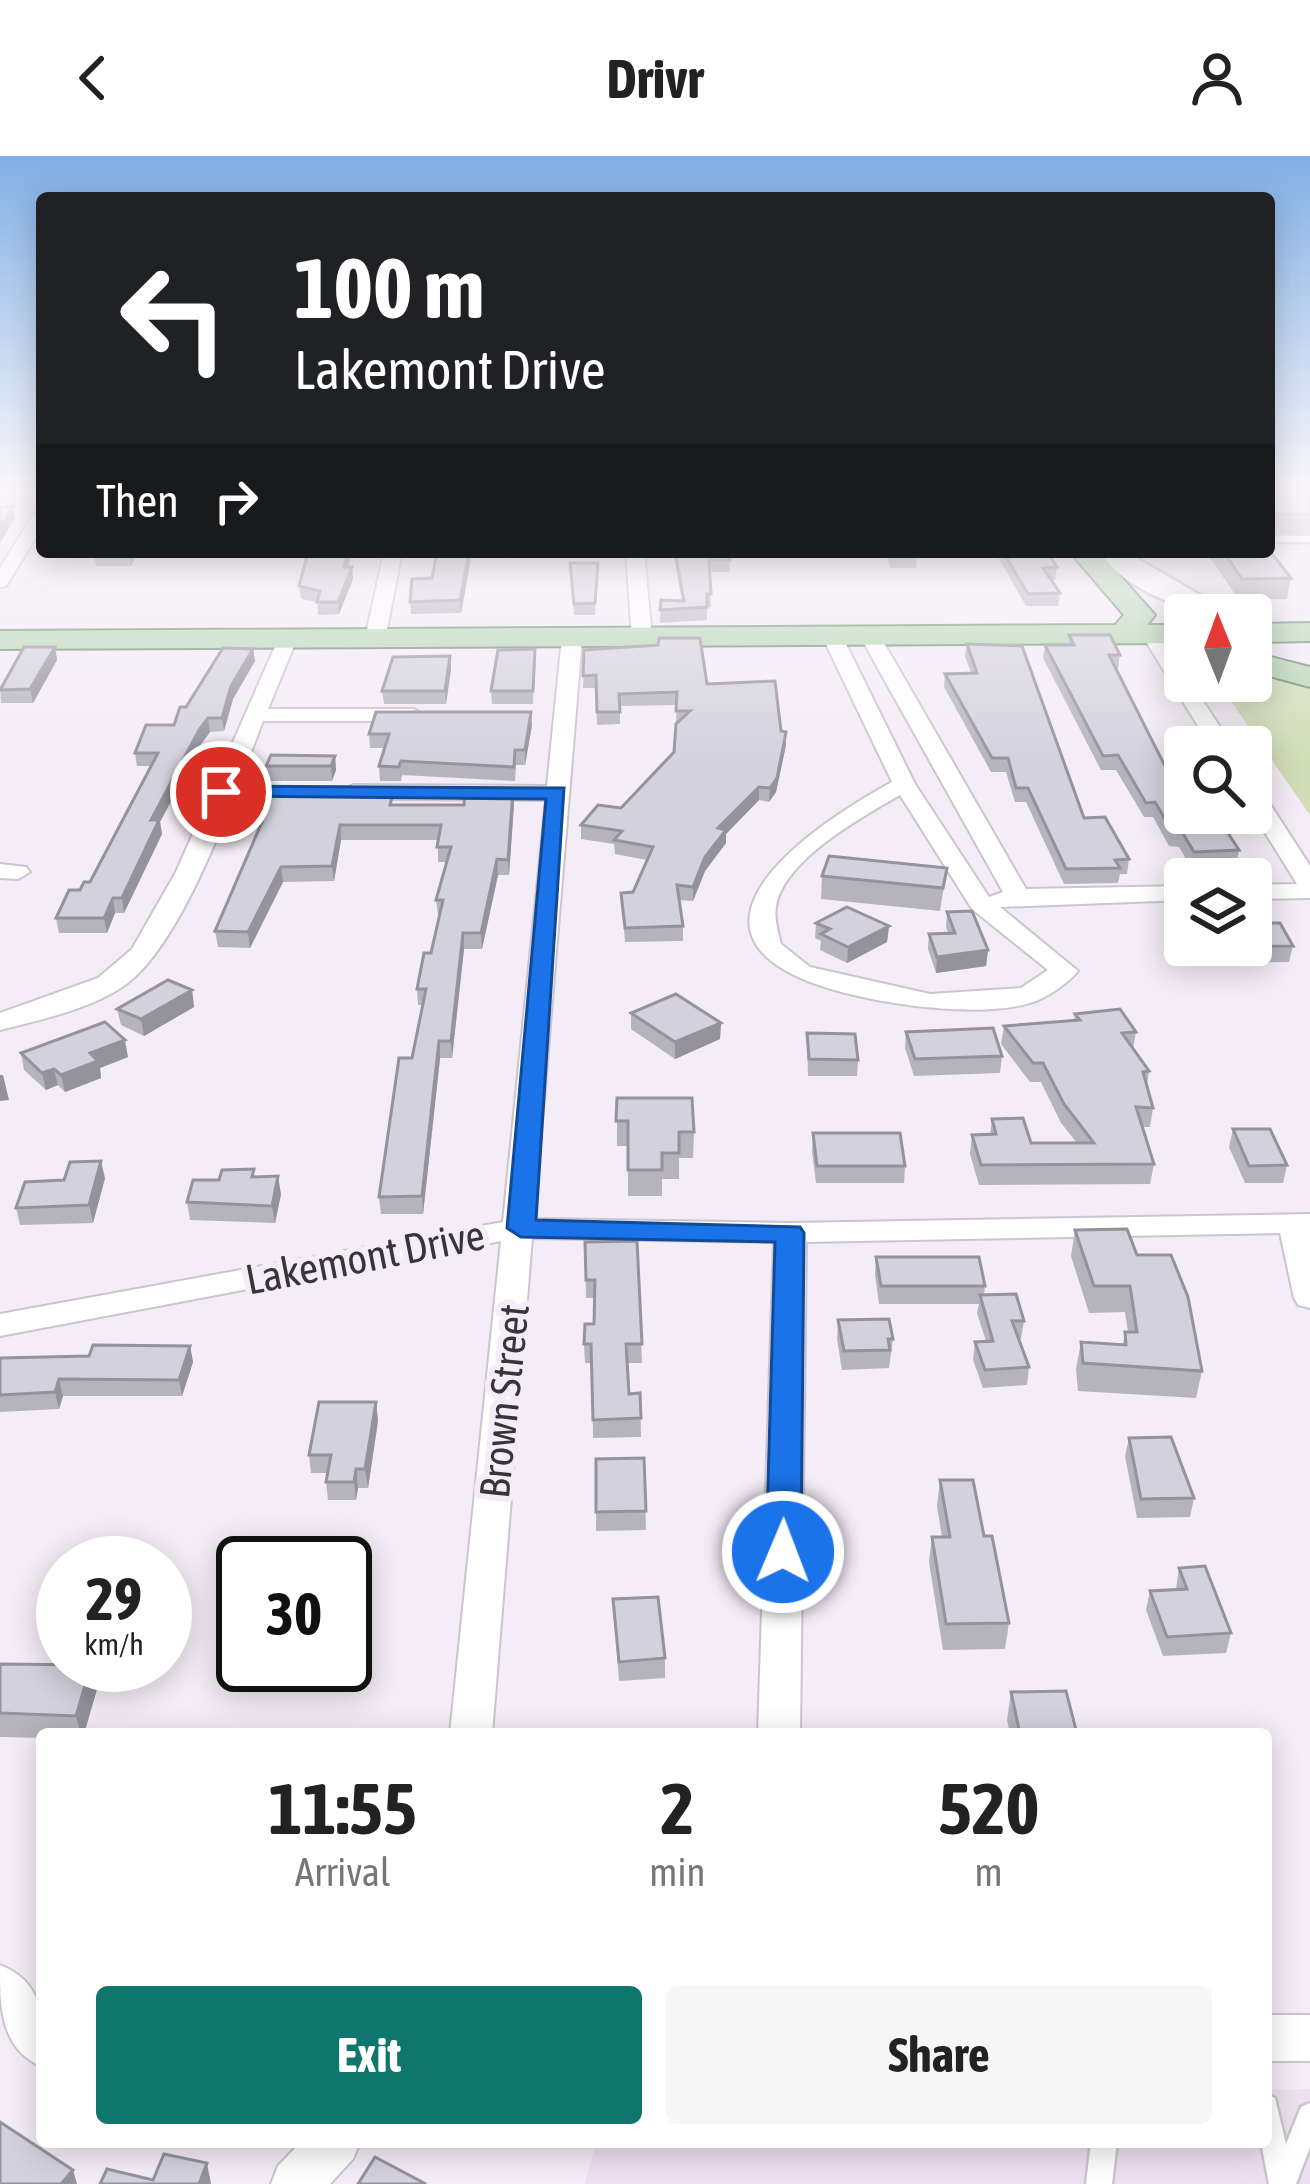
<!DOCTYPE html>
<html lang="en">
<head>
<meta charset="utf-8">
<style>
	body { margin:0; font-family:"Asap Condensed",sans-serif; background:#f6f6f6; color:#222; height:100vh; display:flex; flex-direction:column; font-size:45px; white-space:nowrap }
	* { box-sizing:border-box; margin:0 }
	p { font-size:39px; color:#767676 }
	.icon { flex:none; width:66px; height:66px; fill:none; stroke:currentColor; stroke-width:2; stroke-linecap:round; stroke-linejoin:round }
	.map { position:relative; flex:1; overflow:hidden }
	.sheet { position:absolute; left:36px; top:1572px; width:1236px; height:420px; display:flex; flex-direction:column; background:#fff; border-radius:12px; box-shadow:0 6px 30px #0003 }
	.sheet>* { flex:none }
	.banner { position:absolute; left:36px; top:36px; width:1239px; height:366px; border-radius:12px; box-shadow:0 6px 30px #0003; background:#202124; color:#fff; overflow:hidden }
	.needle { width:78px; rotate:359deg }
	.controls { position:absolute; left:1164px; top:438px; display:grid; gap:24px }
	.controls a { display:grid; place-items:center; width:108px; height:108px; border-radius:12px; background:#fff; box-shadow:0 6px 30px #0003; font-size:60px }
	.speed { position:absolute; left:36px; top:1380px; display:flex; gap:24px; font-size:60px; font-weight:700; text-align:center }
	.speed>* { display:grid; place-content:center; width:156px; height:156px; border-radius:50%; background:#fff; box-shadow:0 6px 30px #0003; line-height:1 }
	.speed small { font-size:30px; font-weight:400 }
	.speed .limit { border:6px solid #111; border-radius:18px; background:#fff; color:#111 }
	.pin { position:absolute; display:grid; place-items:center; width:102px; height:102px; color:#fff; margin:-51px; border:6px solid #fff; border-radius:50%; box-shadow:0 3px 12px #0007 }
	.me { position:absolute; width:132px; margin:-66px; rotate:1deg; stroke-linejoin:round; filter:drop-shadow(0 0 9px #0008) }
	.turn { display:flex; align-items:center; gap:42px; height:252px; padding:0 60px; font-size:54px }
	.turn .icon { width:156px; height:156px; stroke-width:2.5 }
	.turn b { display:block; font-size:84px; line-height:102px }
	.then { display:flex; align-items:center; height:114px; padding:0 60px; background:#0003; gap:24px; font-size:45px }
	.eta { display:flex; justify-content:space-evenly; align-items:center; height:204px; text-align:center }
	.eta b { font-size:72px; font-weight:700; line-height:84px }
	.action { display:flex; gap:24px; margin-top:auto; padding:24px 60px }
	.action a { flex:1; height:138px; border-radius:12px; background:#0f766e; color:#fff; font-size:48px; font-weight:700; line-height:138px; text-align:center }
	.action a+a { background:#f6f6f6; color:#222 }
	header { display:flex; justify-content:space-between; align-items:center; height:156px; padding:0 60px; background:#fff; font-size:54px; font-weight:700 }
	.map>svg:first-child { display:block }
</style>
</head>
<body>
<header><svg class="icon" aria-label="back" viewBox="0 0 24 24"><path d="M15 5l-7 7 7 7"/></svg>Drivr<svg class="icon" aria-label="person" viewBox="0 0 24 24"><circle cx="12" cy="8" r="4"/><path d="M4 21q1-7 8-7t8 7"/></svg></header>
<div class="map">
<svg width="1310" height="2028" viewBox="0 0 1310 2028">
	<rect width="100%" height="100%" fill="#f4ecf6"/>
	<path fill="#ede0f0" d="M1310 1933V2028H584L597 1986H1266V1934Z"/>
	<path fill="#d0ddb5" d="M1251 508 1310 528V659L1217 525H1251Z"/>
	<g fill="none" stroke-linecap="round" stroke-linejoin="round">
		<defs>
			<g id="lane">
				<rect x="1269" y="380" width="41" height="6"/>
				<path d="M1266 1938 1275 1942 1286 1988 1301 1951 1310 1947V1991L1296 2028H1269L1261 1986H1266Z"/>
				<path d="M1091 1986H1117L1112 2028H1086Z"/>
			</g>
			<g id="street">
				<path d="M33 359H42V372L6 430 0 431V412Z"/>
				<path d="M384 396H402L385 483 375 489 365 483Z"/>
				<path d="M626 396H644L652 482 642 488 632 482Z"/>
				<path d="M1144 475H1158L1185 517V525H1190L1233 591H1211L1142 479Z"/>
				<path d="M572 476 582 482 534 1063 790 1067 1310 1058V1152L1298 1149 1294 1142 1280 1077 806 1086 800 1578H758L774 1086 532 1082 492 1578H450L501 1085 0 1180V1158L503 1066 546 644 353 643 342 636 353 629 547 630 562 482Z"/>
				<path d="M871 476 881 482 1026 733 1185 730V744L1000 751 1078 815C1068 827 1048 841 1033 846 992 860 919 852 877 844 656 802 763 697 892 626L823 482 826 478 843 482 915 628 989 741 1003 736 861 482ZM900 639 972 753 1048 814 1021 832 930 838 810 811 781 788C778 776 774 763 776 751 783 704 862 661 900 639Z"/>
				<path d="M280 479 297 483 268 553H414L424 559 414 565H263C235 636 187 779 129 826 96 852 40 864 0 874V857L98 822 132 793 176 716Z"/>
				<path d="M1251 629 1259 631 1310 710V742L1251 743V729L1297 728 1251 654Z"/>
				<path d="M0 708 26 711 30 716 18 723 0 722Z"/>
				<path d="M0 1809C48 1828 42 1868 42 1911 0 1892 0 1852 0 1809Z"/>
				<rect x="1266" y="1859" width="44" height="46"/>
				<path d="M301 1986H360L353 2003 330 2028H271L278 2010Z"/>
			</g>
			<path id="secondary" d="M1096 396H1126L1234 459C1185 459 1129 434 1096 396Z"/>
			<g id="primary">
				<path d="M1070 396H1099L1155 459 1147 469H1185V487L0 493V475L1115 469 1124 459Z"/>
				<path d="M1310 467V485L1251 486V468Z"/>
				<path d="M1251 496 1310 511V531L1251 515Z"/>
			</g>
		</defs>
		<use href="#lane" stroke="#ccc4ce" stroke-width="5"/>
		<use href="#street" stroke="#ccc4ce" stroke-width="4"/>
		<use href="#secondary" stroke="#ccc4ce" stroke-width="5"/>
		<use href="#primary" stroke="#698b67" stroke-width="4"/>
		<use href="#lane" fill="#fff" fill-rule="evenodd"/>
		<use href="#street" fill="#fff" fill-rule="evenodd"/>
		<use href="#secondary" fill="#fff" fill-rule="evenodd"/>
		<use href="#primary" fill="#b5d6b3" fill-rule="evenodd"/>
	</g>
	<g fill="#b5b4bd">
		<rect x="1269" y="329" width="41" height="49"/>
		<path d="M138 396 131 410H96L94 398Z"/>
		<path d="M299 396H352L348 411H352L353 423 339 458 318 459 317 446 301 443 299 430 307 400H299Z"/>
		<path d="M437 396H472L461 457 411 458 410 446 432 422Z"/>
		<path d="M559 396H584L583 401 559 400Z"/>
		<path d="M673 396H729L730 416H710L711 451H707V464L660 467 661 444 682 445Z"/>
		<path d="M885 396H917L916 412H890Z"/>
		<path d="M995 396H1047L1057 411 1055 424H1051L1060 437 1058 450H1026Z"/>
		<path d="M1206 396H1269L1291 422 1287 443 1239 444Z"/>
		<path d="M570 407H598L595 459H574Z"/>
		<path d="M1069 479 1120 499 1118 512H1116L1170 620 1203 675 1239 694 1236 710 1191 711 1179 691 1169 690 1153 661H1144L1116 614H1101L1043 502 1045 489H1068Z"/>
		<path d="M967 488 1084 662 1129 703 1127 718H1120L1118 727 1064 728 1026 646H1015L1006 616H991L944 531 945 518 971 517 965 500Z"/>
		<path d="M55 491 57 504 33 547H1L0 531Z"/>
		<path d="M253 493 255 505 233 543 224 575 210 576 201 588 160 666 162 678 124 757H115L107 777H59L56 762 80 734 90 726 151 610H137L135 597 174 569Z"/>
		<path d="M535 493 533 548H492L491 535Z"/>
		<path d="M584 494 707 528 781 575 786 576V589L776 636 769 646 759 644 726 678V687L705 715 693 745 679 744 683 770V785L625 786 621 737 633 736 647 704 615 698 614 688 581 683V669L621 652 674 596 677 549 620 550V568L597 569 596 532H583Z"/>
		<path d="M450 500 451 513 446 548H384L382 535Z"/>
		<path d="M532 569 525 609H516L515 625 402 619 401 625H380L379 610 385 592H370L369 578Z"/>
		<path d="M335 600 336 614 332 625H268L266 610Z"/>
		<path d="M514 648 509 719H498L482 793H464L452 902H440L423 1058H381L379 1041 423 849H418L417 833 431 797 439 759H438L436 744 447 706H438V684H341L334 725 283 726 250 792 218 791 215 775 262 667H249L247 653Z"/>
		<path d="M947 712 940 755 821 743 822 720Z"/>
		<path d="M947 756 988 794 986 810 936 817 928 793 929 778 948 777 946 771Z"/>
		<path d="M816 767 889 770 887 786 847 807 820 794 821 785 815 782Z"/>
		<path d="M1211 789H1251L1293 790 1289 806 1221 807Z"/>
		<path d="M192 834 194 851 144 880 121 869 117 853Z"/>
		<path d="M631 857 721 867 720 883 675 903 631 873Z"/>
		<path d="M1075 858 1136 876 1133 893 1149 915 1147 930 1153 952 1150 971H1142L1154 1008 1150 1028 979 1029 970 998 972 979H990L992 963 1031 987H1077L1061 967 1041 926H1030L1001 888 1004 870 1074 865Z"/>
		<path d="M906 876 1002 900 1000 917 914 920 905 892Z"/>
		<path d="M807 877 858 904 857 920H808Z"/>
		<path d="M21 897 128 901 100 912 101 922 65 936 58 929 46 934 24 914Z"/>
		<path d="M617 942 694 976 693 1002H679V1023H662V1040H628V990H617Z"/>
		<path d="M1233 973 1287 1009 1283 1027H1245L1229 991Z"/>
		<path d="M813 977 905 1010 904 1027H816L812 995Z"/>
		<path d="M255 1021 281 1038 275 1067 190 1064 187 1046 219 1024Z"/>
		<path d="M105 1022 93 1067 20 1069 16 1052Z"/>
		<path d="M1075 1074 1137 1099 1202 1215 1196 1242 1078 1235 1076 1213 1081 1186 1123 1188 1125 1176H1128L1125 1156 1089 1157 1071 1100Z"/>
		<path d="M637 1085 642 1207H627L629 1238 640 1237 641 1281 593 1282 592 1207H585L584 1188 594 1168 595 1142H586L585 1086Z"/>
		<path d="M876 1101 985 1130 984 1139 1024 1165 1021 1183H1019L1029 1211 1027 1229 983 1232 973 1204 975 1186 986 1185 977 1157 979 1148H879L875 1119Z"/>
		<path d="M838 1164 893 1183 889 1212 842 1214 837 1183Z"/>
		<path d="M190 1190 193 1206 182 1240H63L59 1253 0 1256V1202L89 1200Z"/>
		<path d="M376 1246 378 1265 368 1332H358L356 1344H328L326 1326 328 1317H311L309 1299Z"/>
		<path d="M1129 1282 1194 1342 1190 1361 1137 1362 1125 1300Z"/>
		<path d="M644 1302 646 1374 596 1375V1303Z"/>
		<path d="M940 1324 984 1380 1009 1467 1005 1493 943 1494 929 1406 932 1381H942L937 1350Z"/>
		<path d="M1179 1412 1231 1477 1226 1497 1163 1500 1146 1454 1150 1435 1176 1433Z"/>
		<path d="M613 1443 665 1502V1522L619 1525Z"/>
		<path d="M0 1508 97 1533 84 1578H42V1582L0 1581Z"/>
		<path d="M1011 1536 1077 1578H1010L1007 1564Z"/>
	</g>
	<g fill="#94929a">
		<path d="M13 350 15 362 0 387V371Z"/>
		<path d="M130 396H138L131 410 129 398Z"/>
		<path d="M348 396H352L345 423 344 411Z"/>
		<path d="M469 396H472L461 457 460 444Z"/>
		<path d="M352 411 353 423 339 458 338 446Z"/>
		<path d="M55 491 57 504 33 547 30 533Z"/>
		<path d="M253 493 255 505 233 543 224 575 222 562 231 530Z"/>
		<path d="M450 500 451 513 446 548 445 535Z"/>
		<path d="M531 556 532 569 525 609V594Z"/>
		<path d="M208 562 210 576 201 588 160 666 162 678 124 757 122 742 151 664 199 574Z"/>
		<path d="M786 576V589L776 636 769 646 770 632Z"/>
		<path d="M335 600 336 614 332 625 331 610Z"/>
		<path d="M759 631V644L726 678V687L705 715 693 745V731L718 672Z"/>
		<path d="M513 634 514 648 509 719 508 704Z"/>
		<path d="M340 669 341 684 334 725 332 710Z"/>
		<path d="M497 703 498 719 482 793 481 777Z"/>
		<path d="M281 711 283 726 250 792 248 776Z"/>
		<path d="M113 742 115 757 107 777 104 762Z"/>
		<path d="M889 770 887 786 847 807 848 791Z"/>
		<path d="M463 777 464 793 452 902 451 885Z"/>
		<path d="M988 794 986 810 936 817 937 801Z"/>
		<path d="M192 834 194 851 144 880 141 863Z"/>
		<path d="M721 867 720 883 675 903V886Z"/>
		<path d="M125 884 128 901 100 912 101 922 65 936 61 919 90 897Z"/>
		<path d="M439 885 440 902 423 1058 422 1040Z"/>
		<path d="M54 913 58 929 46 934 42 917Z"/>
		<path d="M0 919H3L9 944 0 945Z"/>
		<path d="M101 1005 105 1022 93 1067 89 1049Z"/>
		<path d="M278 1020 281 1038 275 1067 272 1050Z"/>
		<path d="M190 1190 193 1206 182 1240 179 1224Z"/>
		<path d="M59 1223 63 1240 59 1253 55 1236Z"/>
		<path d="M376 1246 378 1265 368 1332 365 1313Z"/>
		<path d="M356 1313 358 1332 356 1344 354 1326Z"/>
		<path d="M347 1454 350 1473 345 1475V1455Z"/>
		<path d="M91 1509 97 1533 84 1578H81L76 1560Z"/>
		<path d="M207 2007 211 2028H199Z"/>
		<path d="M73 2014 77 2028H61Z"/>
	</g>
	<g fill="#d3d1dc" stroke="#94929a" stroke-width="3">
		<rect x="1269" y="329" width="41" height="29"/>
		<path d="M13 350 0 371V351Z"/>
		<path d="M1269 394 1291 422 1242 423 1224 396H1269Z"/>
		<path d="M95 396H130L129 398H94Z"/>
		<path d="M308 396H348L344 411H352L338 446H317L320 435 299 430Z"/>
		<path d="M437 396H469L460 444 410 446 412 423 432 422Z"/>
		<path d="M675 396H729L730 404H709L711 438H707V451L660 454 661 444 684 445Z"/>
		<path d="M1003 396H1047L1057 411 1043 412 1060 437 1028 438Z"/>
		<path d="M570 407H598L595 447 574 448Z"/>
		<path d="M1069 479H1110L1120 499H1109L1170 620 1185 645V657H1192L1203 675 1226 674 1239 694 1194 696 1182 676 1172 675 1155 646 1146 647 1118 599 1103 600 1045 489H1074Z"/>
		<path d="M659 482H700L707 528 775 525 781 575 786 576 777 622 770 632 759 631 718 672 726 674 705 701 693 731 677 729 683 770 625 772 621 737 633 736 653 691 614 684 622 675 581 669 598 649 621 652 674 596 676 568 690 555H676L677 536 619 538 620 556H597L596 519 583 520 584 494 658 489Z"/>
		<path d="M967 488 1022 490 1084 662 1105 661 1129 703 1115 704 1120 712 1066 713 1028 632H1016L1008 602H992L945 518 977 517Z"/>
		<path d="M24 491H55L30 533 0 534Z"/>
		<path d="M223 492 253 493 231 530 222 562H208L199 574 151 664H159L122 742H113L104 762H56L69 734H80L84 726H90L158 597H135L146 569H174L180 551H186Z"/>
		<path d="M535 493 533 535H491L498 494Z"/>
		<path d="M450 500 445 535H382L393 501Z"/>
		<path d="M376 556H531L525 594H515L514 611 401 605 399 611 379 610 389 578H369Z"/>
		<path d="M271 599 335 600 331 610H266Z"/>
		<path d="M256 633H394L390 649H464L465 634H513L508 704 497 703 481 777H463L451 885H439L422 1040 379 1041 399 902H412L426 833H417L424 797H431L443 744H436L451 691H437L441 669H340L332 710 281 711 248 776 215 775 268 652 247 653Z"/>
		<path d="M829 700 947 712 943 732 822 720Z"/>
		<path d="M847 751 889 770 848 791 821 778 830 773 816 767Z"/>
		<path d="M972 755 988 794 937 801 929 778 955 777 947 756Z"/>
		<path d="M1251 767H1280L1293 790 1224 791 1223 789H1251Z"/>
		<path d="M168 824 192 834 141 863 117 853Z"/>
		<path d="M676 838 721 867 675 886 631 857Z"/>
		<path d="M1120 853 1136 876 1122 877 1149 915 1143 916 1153 952 1136 951 1154 1008 981 1009 972 979 996 978 992 963 1023 962 1031 987H1094L1064 948 1043 907H1033L1004 870 1080 864 1075 858Z"/>
		<path d="M105 866 125 884 90 897 98 905 61 919 54 913 42 917 21 897Z"/>
		<path d="M993 872 1002 900 915 903 906 876Z"/>
		<path d="M807 877 855 878 858 904 809 903Z"/>
		<path d="M617 942H692L694 976H679V997H662V1014H628V965H616Z"/>
		<path d="M1233 973H1270L1287 1009 1249 1010Z"/>
		<path d="M813 977H900L905 1010H817Z"/>
		<path d="M101 1005 89 1049 16 1052 25 1026 64 1024 70 1006Z"/>
		<path d="M254 1013 252 1021 278 1020 272 1050 187 1046 193 1024H219L222 1014Z"/>
		<path d="M1127 1073 1137 1099H1171L1188 1141 1202 1215 1083 1207 1081 1186 1126 1189 1125 1176H1137L1130 1130H1094L1075 1074Z"/>
		<path d="M637 1085 642 1188H626L629 1238 640 1237 641 1262 593 1264 591 1188H584L585 1168H594L595 1124H586L585 1086Z"/>
		<path d="M876 1101H979L985 1130H881Z"/>
		<path d="M1016 1138 1024 1165H1012L1029 1211 985 1214 975 1186 993 1185 980 1139Z"/>
		<path d="M889 1163 893 1183H888L890 1194 844 1195 838 1164Z"/>
		<path d="M93 1189 190 1190 179 1224 59 1223 55 1236 0 1239V1202L89 1200Z"/>
		<path d="M319 1246H376L365 1313H356L354 1326H326L331 1299H309Z"/>
		<path d="M1171 1281 1194 1342 1141 1343 1129 1282Z"/>
		<path d="M644 1302 646 1355 596 1356V1303Z"/>
		<path d="M940 1324H973L984 1380H992L1009 1467 946 1468 932 1381H950Z"/>
		<path d="M1205 1410 1231 1477 1167 1481 1150 1435 1187 1433 1179 1412Z"/>
		<path d="M658 1441 665 1502 619 1506 613 1443Z"/>
		<path d="M0 1508 91 1509 76 1560 0 1557Z"/>
		<path d="M1066 1535 1077 1578H1020L1011 1536Z"/>
		<path d="M0 1966 73 2014 61 2028H0Z"/>
		<path d="M164 1998 207 2007 199 2028H100L107 2013 153 2024Z"/>
		<path d="M375 2001 426 2028H358Z"/>
	</g>
	<linearGradient id="sky" x2="0" y2="1"><stop stop-color="#81afe4"/><stop offset="0.54" stop-color="#faf6fb"/><stop offset="1" stop-color="#faf6fb" stop-opacity="0"/></linearGradient>
	<rect width="1310" height="612" fill="url(#sky)"/>
	<path fill="#1a73e8" stroke="#114b97" stroke-width="3" d="M221 630 564 632 536 1064 800 1071 804 1077 801 1396 795 1405 783 1409 771 1405 766 1396 775 1086 521 1081 507 1072 546 643 214 640 211 636Z"/>
	<g text-anchor="middle" dominant-baseline="central" stroke-width="12" stroke-linejoin="round" paint-order="stroke">
		<g font-size="42" fill="#383539" stroke="#f4ecf6">
			<text transform="translate(365 1101) rotate(-11)">Lakemont Drive</text>
			<text transform="translate(504 1245) rotate(-84)">Brown Street</text>
		</g>
	</g>
</svg>
<div class="controls">
<a><svg class="needle" viewBox="-14 -14 28 28"><path d="M0-13l5 13h-10z" fill="#e53935"/><path d="M0 13l5-13h-10z" fill="#767676"/></svg></a>
<a><svg class="icon" aria-label="search" viewBox="0 0 24 24"><circle cx="10" cy="10" r="6"/><path d="M15 15l6 6"/></svg></a>
<a><svg class="icon" aria-label="layers" viewBox="0 0 24 24"><path d="M12 4l9 5-9 5-9-5zM3 14l9 5 9-5"/></svg></a>
</div>
<div class="speed"><div>29<small>km/h</small></div><div class="limit">30</div></div>
<div class="pin" style="left:221px;top:636px;background:#d93025"><svg class="icon" aria-label="arrive" viewBox="0 0 24 24"><path d="M6 21V4h12l-3 4 3 4H6"/></svg></div>
<svg class="me" style="left:783px;top:1396px" viewBox="-20 -20 40 40"><circle r="17" fill="#1a73e8" stroke="#fff" stroke-width="3"/><path d="M0-11L8 9 0 5-8 9z" fill="#fff"/></svg>
<div class="banner">
<div class="turn"><svg class="icon" aria-label="left" viewBox="0 0 24 24"><path d="M17 20v-9H6M10 6l-5 5 5 5"/></svg><div><b>100 m</b>Lakemont Drive</div></div>
<div class="then">Then<svg class="icon" aria-label="right" viewBox="0 0 24 24"><path d="M7 20v-9h11M14 6l5 5-5 5"/></svg></div>
</div>
<section class="sheet">
<div class="eta">
<div><b>11:55</b><p>Arrival</p></div>
<div><b>2</b><p>min</p></div>
<div><b>520</b><p>m</p></div>
</div>
<div class="action"><a>Exit</a><a>Share</a></div>
</section>
</div>
</body>
</html>
